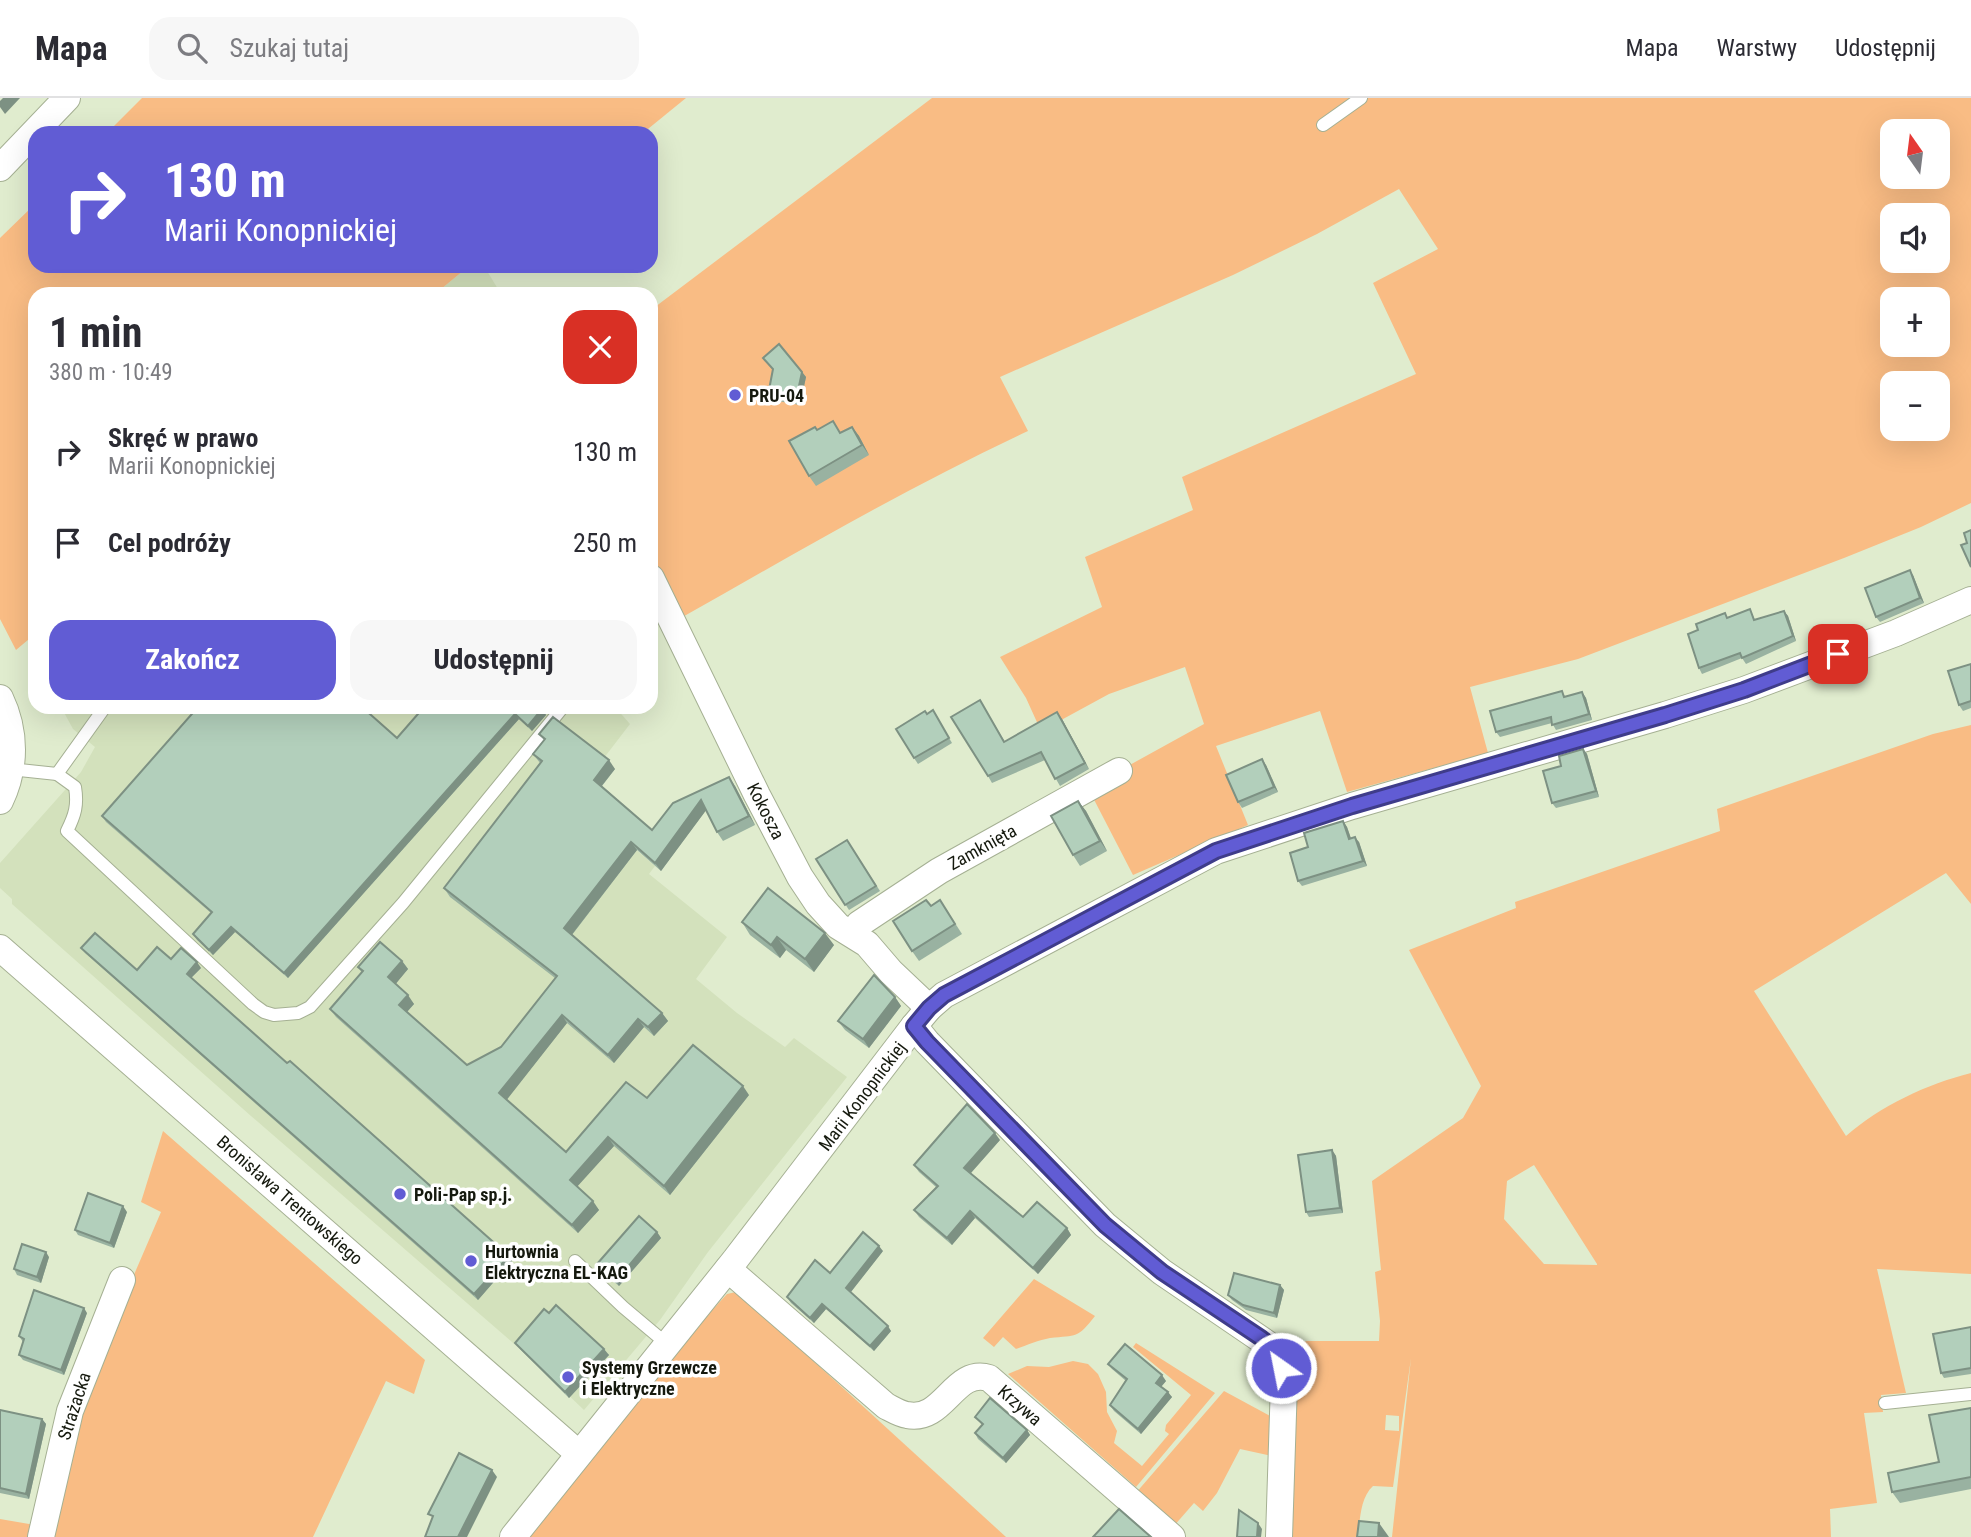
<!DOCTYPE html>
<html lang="pl">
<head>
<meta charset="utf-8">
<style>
	body { margin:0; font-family:"Roboto Condensed",sans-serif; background:#f7f7f7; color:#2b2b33; height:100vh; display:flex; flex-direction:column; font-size:26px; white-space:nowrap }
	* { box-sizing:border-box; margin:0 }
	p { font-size:23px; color:#7c7c81 }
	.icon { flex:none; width:38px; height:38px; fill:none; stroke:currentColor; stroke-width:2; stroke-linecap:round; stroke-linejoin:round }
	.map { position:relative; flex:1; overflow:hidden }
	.side { position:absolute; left:28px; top:189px; width:630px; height:427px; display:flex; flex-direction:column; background:#fff; border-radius:21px; box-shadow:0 7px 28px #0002 }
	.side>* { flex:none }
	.hud { position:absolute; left:28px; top:28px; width:630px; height:147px; border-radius:21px; box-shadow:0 7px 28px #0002; background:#615cd4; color:#fff; overflow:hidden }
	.needle { width:46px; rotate:346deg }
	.buttons { position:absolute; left:1880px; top:21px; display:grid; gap:14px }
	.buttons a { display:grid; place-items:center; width:70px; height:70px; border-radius:14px; background:#fff; box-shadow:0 7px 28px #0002; font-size:35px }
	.pin { position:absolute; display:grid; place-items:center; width:60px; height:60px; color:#fff; margin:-30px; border-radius:14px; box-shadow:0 4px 10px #0006 }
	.me { position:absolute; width:77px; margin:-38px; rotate:327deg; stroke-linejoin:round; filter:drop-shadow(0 0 5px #0008) }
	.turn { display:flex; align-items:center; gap:24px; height:147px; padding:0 21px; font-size:32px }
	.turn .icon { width:91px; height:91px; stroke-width:2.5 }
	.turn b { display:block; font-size:49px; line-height:60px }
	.round { display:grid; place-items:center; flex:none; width:74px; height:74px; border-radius:21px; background:#f7f7f7 }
	.headline { display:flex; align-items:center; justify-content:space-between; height:119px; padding:0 21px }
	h1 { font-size:42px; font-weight:700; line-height:52px }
	.action { display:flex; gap:14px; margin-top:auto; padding:14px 21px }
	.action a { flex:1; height:80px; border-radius:21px; background:#615cd4; color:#fff; font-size:28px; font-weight:700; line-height:80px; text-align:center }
	.action a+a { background:#f7f7f7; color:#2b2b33 }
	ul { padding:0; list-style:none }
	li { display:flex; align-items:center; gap:21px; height:91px; padding:0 21px }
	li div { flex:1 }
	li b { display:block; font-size:26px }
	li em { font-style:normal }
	header { display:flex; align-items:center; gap:42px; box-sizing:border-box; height:98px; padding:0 35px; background:#fff; border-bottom:2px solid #e1e1e2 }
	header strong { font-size:33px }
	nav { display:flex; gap:38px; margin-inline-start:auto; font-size:24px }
	.search { width:490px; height:63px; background:#f7f7f7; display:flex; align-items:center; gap:18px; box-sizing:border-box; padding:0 24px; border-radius:21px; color:#7c7c81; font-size:26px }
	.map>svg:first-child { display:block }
</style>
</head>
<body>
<header>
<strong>Mapa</strong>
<div class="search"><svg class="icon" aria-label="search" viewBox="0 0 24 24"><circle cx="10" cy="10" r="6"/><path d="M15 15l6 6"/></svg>Szukaj tutaj</div>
<nav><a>Mapa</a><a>Warstwy</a><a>Udostępnij</a></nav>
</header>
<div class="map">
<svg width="1971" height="1439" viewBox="0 0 1971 1439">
	<rect width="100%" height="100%" fill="#e0ecce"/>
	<g fill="#d3e1bc">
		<path d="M469 168H484L501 196H435Z"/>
		<path d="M61 609H615L630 626 574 699 655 768 649 776 727 839 696 881 737 915 785 949 794 940 847 979 708 1154 660 1222 584 1312 520 1251 251 1018 12 806V801L0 790V765L81 674 95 649 73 631Z"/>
	</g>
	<g fill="#f9bc84" fill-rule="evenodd">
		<path d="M142 0H686L643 35H107Z"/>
		<path d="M932 0H1971V405L1921 429 1844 460 1578 561 1470 589 1488 655 1347 694 1320 613 1216 648 1248 727 1133 777 1088 690 1204 626 1185 569 1109 596 1041 633 1026 600 1000 559 1102 509 1085 459 1193 412 1182 379 1416 276 1373 185 1438 151 1399 91 1317 136 1233 177 1000 279 1028 333C908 389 794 456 679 521L651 462V212ZM1892 33H1937V79H1892ZM1892 117H1937V163H1892ZM1892 201H1937V247H1892ZM1892 285H1937V331H1892Z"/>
		<path d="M35 106V168H469L435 196H35V536L16 552 0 521V140Z"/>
		<path d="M1971 627V806L1946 775 1754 893 1846 1038C1880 1008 1927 986 1971 975V1176L1877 1171 1906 1295 1881 1297 1883 1314 1864 1315 1877 1405 1830 1411 1831 1439H1392L1411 1260 1393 1389 1373 1388C1360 1400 1360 1422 1358 1439H1291L1289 1265C1293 1253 1294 1247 1307 1243H1379L1380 1223 1375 1174 1381 1172 1372 1083 1463 1020 1481 988 1409 852 1516 810 1515 804 1720 733 1717 711 1933 636ZM1534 1067 1597 1166V1167L1544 1166 1504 1121 1507 1083ZM1386 1317 1399 1318V1333L1385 1332Z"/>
		<path d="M163 1033 425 1262 414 1296 386 1283 313 1439H47L59 1373 102 1251 161 1114 141 1104Z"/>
		<path d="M1034 1181 1095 1218C1077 1241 1077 1237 1050 1240 1039 1242 1027 1247 1016 1251L1003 1239 994 1249 983 1240Z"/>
		<path d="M736 1194 740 1196 1006 1439H528L705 1220 727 1196Z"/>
		<path d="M1136 1245 1215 1295 1136 1389 1008 1276 1027 1268 1049 1269 1073 1263 1088 1266 1098 1276 1106 1294 1107 1314 1117 1333 1114 1345 1142 1368 1169 1336 1165 1333 1166 1327 1191 1297 1133 1249Z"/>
		<path d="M1224 1293 1274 1320 1272 1358 1240 1351 1217 1395 1203 1413 1194 1405 1173 1429 1135 1396Z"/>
		<path d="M0 1421 35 1427 32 1439H0Z"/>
	</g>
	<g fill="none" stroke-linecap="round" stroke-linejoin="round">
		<defs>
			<g id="service">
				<path d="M1323 27 1361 0"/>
				<path d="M10 671 57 676 105 609"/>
				<path d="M57 676 75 689C78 707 75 717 67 733L253 906 264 914 274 917 298 915 310 909 403 805 563 609"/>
				<path d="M575 1163 623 1209 667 1246"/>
				<path d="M1885 1305 1971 1296"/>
			</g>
			<g id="minor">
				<path d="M0 70 67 0"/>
				<path d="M651 480 757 697 800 779 818 806 838 828 867 846 891 874 929 910"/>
				<path d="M0 600C16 633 16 670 0 703"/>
				<path d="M853 836 859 826 939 773 1119 673"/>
				<path d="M0 850 579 1356"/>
				<path d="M914 928 927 944 1105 1127 1162 1174 1272 1249 1278 1259 1284 1285 1279 1439"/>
				<path d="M728 1171 886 1308C892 1311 900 1316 907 1317 944 1325 954 1269 989 1280L1172 1439"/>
				<path d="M41 1439 70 1313 122 1182"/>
				<path d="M513 1439 735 1162 914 928 929 910 944 897 1216 753 1352 708 1665 617 1744 592 1896 535 1971 502"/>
			</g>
		</defs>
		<use href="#service" stroke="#a5b093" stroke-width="14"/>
		<use href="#minor" stroke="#a5b093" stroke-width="28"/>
		<use href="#service" stroke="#fff" stroke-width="12"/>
		<use href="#minor" stroke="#fff" stroke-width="26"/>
	</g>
	<g fill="#99b2a1">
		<path d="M763 260 802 274 806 279 800 307 772 302 768 297 773 272Z"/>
		<path d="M815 329 817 332 841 335 852 329 859 338 869 357 816 388 809 378Z"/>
		<path d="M1913 477 1924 505 1880 524 1876 519Z"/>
		<path d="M1750 511 1755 522 1784 513 1788 518 1796 543 1746 566 1742 560 1702 576 1699 570 1698 532Z"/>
		<path d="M1971 566V610L1963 613 1959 607Z"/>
		<path d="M1582 594 1586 600 1592 622 1556 632 1552 625 1500 639 1496 634 1566 599Z"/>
		<path d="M980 602 1005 644 1062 621 1089 671 1060 688 1045 662 992 685 988 678Z"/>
		<path d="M424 609H545L543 612 546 617 532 633 519 621 288 880 235 834 213 857 197 842 193 836 211 815 106 724 102 718 397 640Z"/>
		<path d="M927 616 936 618 952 645 918 666 914 660Z"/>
		<path d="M539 636 615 671 602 688 652 732 735 688 755 727 723 743 717 734 706 712 661 773 637 752 572 837 662 915 668 923 654 938 644 929 614 965 567 925 506 1002 566 1054 647 1000 749 997 670 1097 614 1048 577 1088 599 1112 578 1135 336 919 330 911 362 875 358 869 402 863 408 871 395 886 414 906 407 914 467 967 501 949 555 880 450 799 444 790 540 665 533 656 544 642Z"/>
		<path d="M1583 651 1587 656 1599 699 1556 710 1552 705 1561 668Z"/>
		<path d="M1266 667 1278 694 1242 710 1238 704Z"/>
		<path d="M1078 703 1086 713 1107 753 1080 768 1073 757Z"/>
		<path d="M1343 723 1347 729 1351 741 1359 744 1367 768 1302 788 1298 783 1308 749Z"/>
		<path d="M847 742 880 793 849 812 816 761Z"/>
		<path d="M940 802 962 836 919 863 912 853 931 808Z"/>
		<path d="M742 824 834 847 814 874 786 852 780 860 750 837Z"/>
		<path d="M81 850 137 872 171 861 201 870 191 880 287 965 509 1158 512 1163 478 1202 85 855Z"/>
		<path d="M895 899 901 908 869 950 845 932 838 923Z"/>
		<path d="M1000 1042 971 1075 1023 1119 1067 1130 1071 1137 1038 1176 975 1120 952 1147 919 1119 914 1112 936 1089 919 1074 914 1067Z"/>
		<path d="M1332 1052 1336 1058 1343 1115 1309 1119 1306 1114Z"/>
		<path d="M127 1114 114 1150 78 1137 75 1132Z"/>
		<path d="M657 1134 661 1140 619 1188 600 1172 597 1166Z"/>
		<path d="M883 1153 851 1194 891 1233 874 1253 826 1211 814 1225 791 1205 787 1199 830 1175Z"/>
		<path d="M49 1159 41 1185 17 1177 14 1171Z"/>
		<path d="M1280 1187 1284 1192 1277 1220 1246 1212 1232 1202 1228 1197Z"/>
		<path d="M87 1215 64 1277 23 1262 19 1257 23 1244 19 1238Z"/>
		<path d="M549 1215 609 1257 569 1300 520 1251 515 1245Z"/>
		<path d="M1971 1229V1276L1944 1280 1941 1275Z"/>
		<path d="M1108 1266 1166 1283 1161 1289 1172 1299 1141 1336 1114 1313 1110 1307 1126 1283 1112 1271Z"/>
		<path d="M1971 1310V1391L1900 1405 1892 1394 1939 1364Z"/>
		<path d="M0 1312 42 1321 46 1326 29 1401 0 1395Z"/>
		<path d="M975 1319 1027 1332 1030 1337 1006 1365 978 1341 975 1335 982 1327Z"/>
	</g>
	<g fill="#7d9183">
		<path d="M3 0H20L5 16 0 9V3Z"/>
		<path d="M802 274 806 279 800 307 796 302Z"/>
		<path d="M852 329 859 338 869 357 862 347Z"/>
		<path d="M1910 472 1913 477 1924 505 1920 500Z"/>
		<path d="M1784 513 1788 518 1796 543 1793 538Z"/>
		<path d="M1582 594 1586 600 1592 622 1589 616Z"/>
		<path d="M538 609H545L543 612 546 617 532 633 528 628Z"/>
		<path d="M1057 614 1062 621 1089 671 1085 665Z"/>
		<path d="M515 616 519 621 288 880 284 875Z"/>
		<path d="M1583 651 1587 656 1599 699 1596 693Z"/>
		<path d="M1262 661 1266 667 1278 694 1274 689Z"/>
		<path d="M609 662 615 671 600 690 594 682Z"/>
		<path d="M729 679 735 688 755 727 749 718Z"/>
		<path d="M701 702 707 711 661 773 655 765Z"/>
		<path d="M1078 703 1086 713 1107 753 1100 743Z"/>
		<path d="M1343 723 1347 729 1353 746 1349 741Z"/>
		<path d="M1355 739 1359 744 1367 768 1363 763Z"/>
		<path d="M631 744 637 752 570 839 564 830Z"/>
		<path d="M231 829 235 834 213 857 209 852Z"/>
		<path d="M825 835 834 847 814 874 805 861Z"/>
		<path d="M777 839 786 852 780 860 771 847Z"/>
		<path d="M402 863 408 871 394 888 388 879Z"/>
		<path d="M197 864 201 870 190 881 187 876Z"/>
		<path d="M408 897 414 906 405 916 399 907Z"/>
		<path d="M895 899 901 908 869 950 863 941Z"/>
		<path d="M662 915 668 923 654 938 648 929Z"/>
		<path d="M562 917 567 925 505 1004 499 995Z"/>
		<path d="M638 921 644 929 614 965 608 957Z"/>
		<path d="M743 988 749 997 670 1097 664 1088Z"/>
		<path d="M995 1035 1000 1042 969 1077 964 1070Z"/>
		<path d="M608 1039 614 1048 576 1090 570 1082Z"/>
		<path d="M1332 1052 1336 1058 1343 1115 1340 1110Z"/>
		<path d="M593 1103 599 1112 578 1135 572 1127Z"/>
		<path d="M123 1108 127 1114 114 1150 110 1145Z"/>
		<path d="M970 1113 975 1120 952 1147 947 1140Z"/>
		<path d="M1067 1130 1071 1137 1038 1176 1033 1170Z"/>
		<path d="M657 1134 661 1140 619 1188 616 1183Z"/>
		<path d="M879 1148 883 1153 850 1195 846 1190Z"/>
		<path d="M46 1154 49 1159 41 1185 37 1179Z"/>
		<path d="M509 1158 512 1163 478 1202 474 1196Z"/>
		<path d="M1280 1187 1284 1192 1277 1220 1274 1215Z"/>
		<path d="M822 1206 826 1211 814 1225 810 1220Z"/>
		<path d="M84 1210 87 1215 64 1277 61 1272Z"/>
		<path d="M888 1228 891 1233 874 1253 870 1248Z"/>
		<path d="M604 1251 609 1257 569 1300 565 1294Z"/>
		<path d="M1162 1277 1166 1283 1160 1290 1156 1285Z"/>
		<path d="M1168 1294 1172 1299 1141 1336 1138 1331Z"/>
		<path d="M42 1321 46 1326 29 1401 26 1396Z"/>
		<path d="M1027 1332 1030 1337 1006 1365 1003 1360Z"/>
		<path d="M492 1372 497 1379 467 1439H458Z"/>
		<path d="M1258 1425 1262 1431 1261 1439H1257Z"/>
		<path d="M1379 1425 1389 1439H1378Z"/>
	</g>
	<g fill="#b2cfbb" stroke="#7d9183" stroke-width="2">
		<path d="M779 246 802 274 796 302 768 297 773 271 763 260Z"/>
		<path d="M833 323 840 335 852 329 862 347 809 378 789 343 815 329 817 332Z"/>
		<path d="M1971 432V469L1961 447 1967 445 1964 435Z"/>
		<path d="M1910 472 1920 500 1876 519 1865 490Z"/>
		<path d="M1750 511 1754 522 1784 513 1793 538 1742 560 1740 555 1699 570 1688 536 1698 532 1696 526 1725 515 1727 520Z"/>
		<path d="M1971 566V603L1959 607 1948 573Z"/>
		<path d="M1562 593 1564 599 1582 594 1589 616 1552 627 1551 619 1496 634 1490 613Z"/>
		<path d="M980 602 1004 644 1057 614 1085 665 1055 681 1041 654 988 678 951 619Z"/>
		<path d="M198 609H362L397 640 424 609H539L542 611 528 628 515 616 284 875 231 829 209 852 193 836 212 814 102 718Z"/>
		<path d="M933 612 949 640 914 660 896 631 925 613 927 616Z"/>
		<path d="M553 619 609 662 594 682 652 732 673 705 729 679 749 718 717 734 701 702 655 765 631 744 564 830 662 915 648 929 638 921 608 957 562 917 499 995 566 1054 626 984 647 1000 693 947 743 988 664 1088 608 1039 570 1082 593 1103 572 1127 330 911 363 873 358 869 380 844 402 863 388 879 408 897 399 907 467 967 501 949 557 878 444 790 542 663 533 656 545 641 539 636Z"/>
		<path d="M1583 651 1596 693 1552 705 1543 673 1561 668 1559 658Z"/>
		<path d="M1262 661 1274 689 1238 704 1226 677Z"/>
		<path d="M1078 703 1100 743 1073 757 1051 718Z"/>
		<path d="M1343 723 1349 741 1355 739 1363 763 1298 783 1290 755 1308 749 1304 735Z"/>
		<path d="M847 742 876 788 845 807 816 761Z"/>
		<path d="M768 790 825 835 805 861 777 839 771 847 742 824Z"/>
		<path d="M926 802 931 808 940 802 955 826 912 853 893 823Z"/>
		<path d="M95 835 137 872 157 849 171 861 181 850 197 864 187 876 287 965 290 963 509 1158 474 1196 81 850Z"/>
		<path d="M874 877 895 899 863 941 838 923Z"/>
		<path d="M967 1006 995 1035 964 1070 1023 1119 1037 1104 1067 1130 1033 1170 970 1113 947 1140 914 1112 938 1088 914 1067Z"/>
		<path d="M1332 1052 1340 1110 1306 1114 1298 1057Z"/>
		<path d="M88 1095 123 1108 110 1145 75 1132Z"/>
		<path d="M639 1118 657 1134 616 1183 597 1166Z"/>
		<path d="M863 1134 879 1148 846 1190 888 1228 870 1248 822 1206 810 1220 787 1199 815 1162 830 1175Z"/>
		<path d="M22 1146 46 1154 37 1179 14 1171Z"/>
		<path d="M1234 1175 1280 1187 1274 1215 1243 1207 1228 1197Z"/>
		<path d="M34 1192 84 1210 61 1272 19 1257 24 1241 19 1238Z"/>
		<path d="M556 1207 604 1251 565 1294 515 1245 544 1211 549 1215Z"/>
		<path d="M1971 1229V1270L1941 1275 1933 1236Z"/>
		<path d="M1125 1246 1162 1277 1156 1285 1168 1294 1138 1331 1110 1307 1127 1281 1108 1266Z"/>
		<path d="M990 1300 1027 1332 1003 1360 975 1335 983 1326 975 1319Z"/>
		<path d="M1971 1310V1379L1892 1394 1888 1375 1939 1364 1929 1317Z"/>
		<path d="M0 1312 42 1321 26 1396 0 1390Z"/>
		<path d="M459 1355 492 1372 458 1439H425L433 1418 428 1416Z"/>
		<path d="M1119 1411 1151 1439H1093Z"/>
		<path d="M1239 1412 1258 1425 1257 1439H1237Z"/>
		<path d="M1359 1423 1379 1425 1378 1439H1357Z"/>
	</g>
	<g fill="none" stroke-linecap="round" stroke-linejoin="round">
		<defs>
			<path id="route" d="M1281 1270 1272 1249 1261 1240 1162 1174 1105 1127 927 944 914 928 929 910 944 897 1216 753 1352 708 1665 617 1744 592 1838 556"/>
		</defs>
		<use href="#route" stroke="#3f3c8a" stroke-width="18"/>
		<use href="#route" stroke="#615cd4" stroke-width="12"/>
	</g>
	<g fill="#615cd4" stroke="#fff" stroke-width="2.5">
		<circle cx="735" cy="297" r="7"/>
		<circle cx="400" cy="1096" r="7"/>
		<circle cx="471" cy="1163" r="7"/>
		<circle cx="568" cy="1279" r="7"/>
	</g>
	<g text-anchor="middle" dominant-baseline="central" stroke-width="7" stroke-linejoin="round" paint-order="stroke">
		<g font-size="18" font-weight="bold" fill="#15190e" stroke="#fff" text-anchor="start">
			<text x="749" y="297">PRU-04</text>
			<text x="414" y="1096">Poli-Pap sp.j.</text>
			<text x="485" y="1153">Hurtownia<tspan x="485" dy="21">Elektryczna EL-KAG</tspan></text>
			<text x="582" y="1269">Systemy Grzewcze<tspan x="582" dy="21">i Elektryczne</tspan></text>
		</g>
		<g font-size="18" fill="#15190e" stroke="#fff">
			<text transform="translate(766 713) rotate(63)">Kokosza</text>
			<text transform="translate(982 749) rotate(-29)">Zamknięta</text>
			<text transform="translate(862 998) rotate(-53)">Marii Konopnickiej</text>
			<text transform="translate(290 1102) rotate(41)">Bronisława Trentowskiego</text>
			<text transform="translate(1020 1307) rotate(41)">Krzywa</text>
			<text transform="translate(74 1308) rotate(-72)">Strażacka</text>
		</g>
	</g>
</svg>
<div class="buttons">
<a><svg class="needle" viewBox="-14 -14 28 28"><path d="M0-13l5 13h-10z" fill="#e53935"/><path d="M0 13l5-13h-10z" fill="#7c7c81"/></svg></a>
<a><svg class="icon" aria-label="sound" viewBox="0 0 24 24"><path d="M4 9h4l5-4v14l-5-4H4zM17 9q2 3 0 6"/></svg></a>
<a>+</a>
<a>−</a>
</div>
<div class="pin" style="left:1838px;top:556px;background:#d93025"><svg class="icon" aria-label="arrive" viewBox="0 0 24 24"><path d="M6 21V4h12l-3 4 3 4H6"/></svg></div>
<svg class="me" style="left:1281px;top:1270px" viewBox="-20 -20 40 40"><circle r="17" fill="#615cd4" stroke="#fff" stroke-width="3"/><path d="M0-11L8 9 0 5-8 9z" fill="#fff"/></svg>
<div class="hud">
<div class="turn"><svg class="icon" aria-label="right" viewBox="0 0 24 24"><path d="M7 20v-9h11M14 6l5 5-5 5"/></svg><div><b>130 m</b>Marii Konopnickiej</div></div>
</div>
<section class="side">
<div class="headline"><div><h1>1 min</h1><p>380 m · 10:49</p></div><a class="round" style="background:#d93025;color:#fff"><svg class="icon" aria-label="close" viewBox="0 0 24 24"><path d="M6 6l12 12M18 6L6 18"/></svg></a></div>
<ul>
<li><svg class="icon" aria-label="right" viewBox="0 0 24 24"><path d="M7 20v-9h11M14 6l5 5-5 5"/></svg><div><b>Skręć w prawo</b><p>Marii Konopnickiej</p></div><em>130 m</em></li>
<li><svg class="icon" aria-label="arrive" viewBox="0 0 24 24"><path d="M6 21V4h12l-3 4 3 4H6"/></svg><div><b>Cel podróży</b></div><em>250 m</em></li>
</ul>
<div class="action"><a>Zakończ</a><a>Udostępnij</a></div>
</section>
</div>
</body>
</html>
